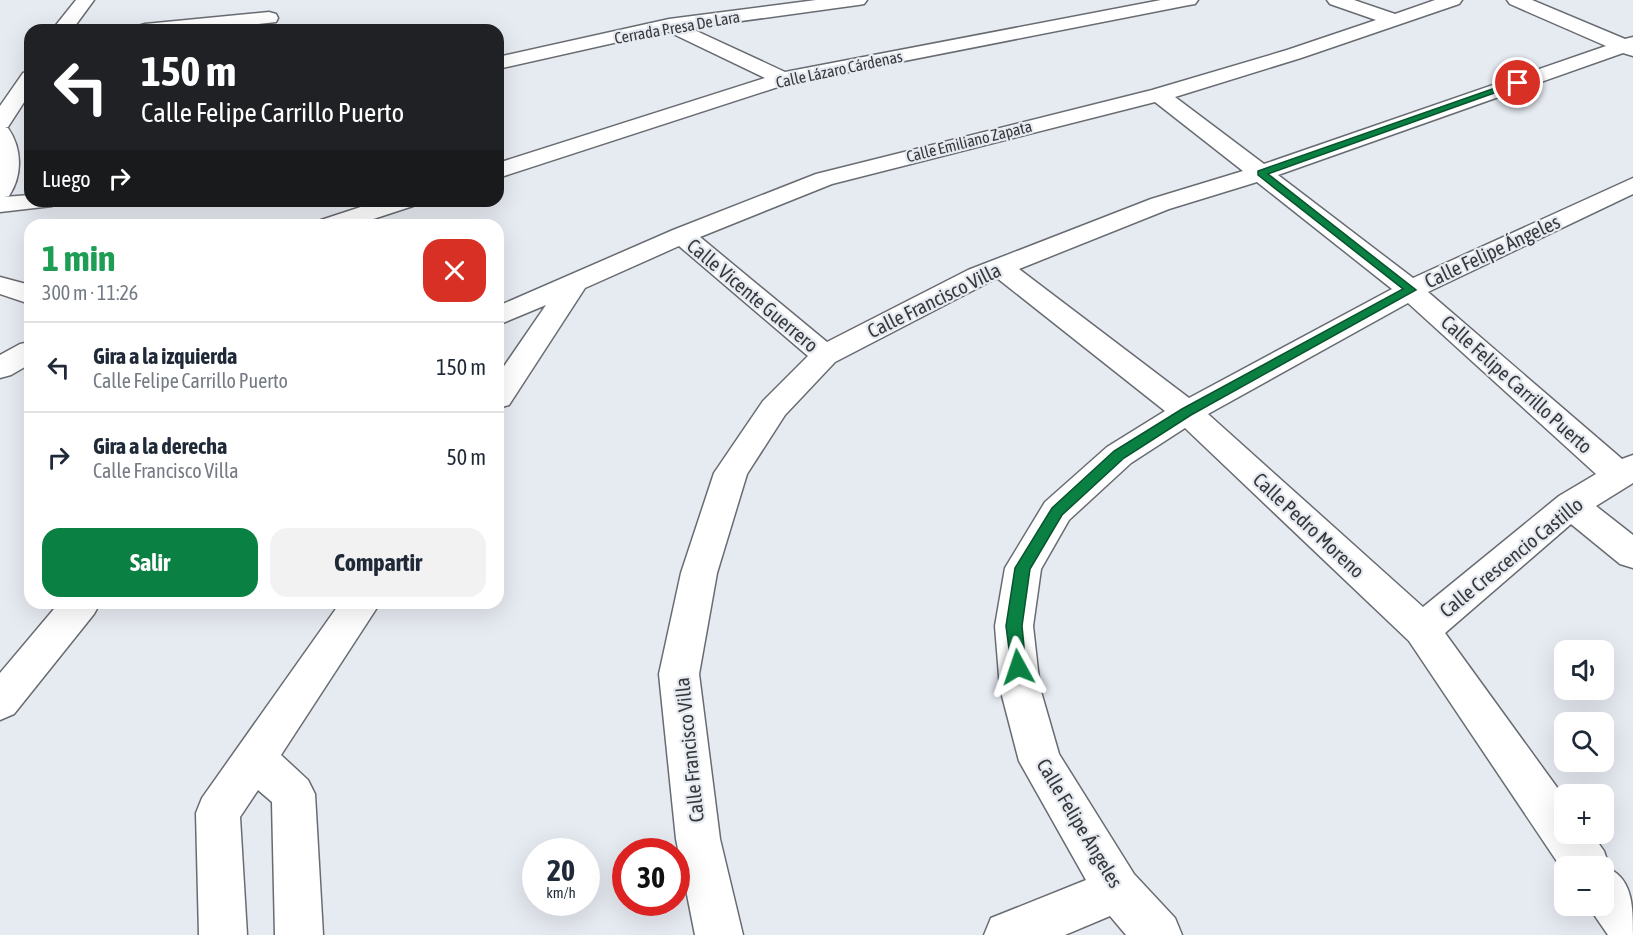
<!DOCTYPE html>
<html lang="es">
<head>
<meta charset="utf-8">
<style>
	body { margin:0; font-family:"Asap Condensed",sans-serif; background:#f2f2f3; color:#1f2937; height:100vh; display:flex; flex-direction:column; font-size:22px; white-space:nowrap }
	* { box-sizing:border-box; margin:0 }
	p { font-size:20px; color:#747a83 }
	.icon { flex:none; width:33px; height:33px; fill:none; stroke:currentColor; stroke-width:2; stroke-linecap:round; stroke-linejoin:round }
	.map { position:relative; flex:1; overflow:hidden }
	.panel { position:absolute; left:24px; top:219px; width:480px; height:390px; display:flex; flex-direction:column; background:#fff; border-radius:18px; box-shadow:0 6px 24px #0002 }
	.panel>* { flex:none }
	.guide { position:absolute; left:24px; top:24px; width:480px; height:183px; border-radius:18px; box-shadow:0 6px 24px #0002; background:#202124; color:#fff; overflow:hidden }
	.controls { position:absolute; left:1554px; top:640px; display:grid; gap:12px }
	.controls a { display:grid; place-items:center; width:60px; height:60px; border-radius:12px; background:#fff; box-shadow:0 6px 24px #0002; font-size:30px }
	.speed { position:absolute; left:522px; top:838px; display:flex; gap:12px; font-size:30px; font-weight:700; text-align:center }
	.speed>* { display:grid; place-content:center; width:78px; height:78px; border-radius:50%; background:#fff; box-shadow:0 6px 24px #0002; line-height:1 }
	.speed small { font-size:15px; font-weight:400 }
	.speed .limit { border:9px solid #d22; background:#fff; color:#111 }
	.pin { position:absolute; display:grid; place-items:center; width:51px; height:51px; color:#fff; margin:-26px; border:3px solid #fff; border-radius:50%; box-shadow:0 2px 6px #0007 }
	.me { position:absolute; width:66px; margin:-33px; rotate:355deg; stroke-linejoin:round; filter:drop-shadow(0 0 4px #0008) }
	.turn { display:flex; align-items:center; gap:21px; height:126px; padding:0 18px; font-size:27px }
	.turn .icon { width:78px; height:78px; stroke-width:2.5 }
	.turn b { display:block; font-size:42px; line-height:51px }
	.then { display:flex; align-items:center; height:57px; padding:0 18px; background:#0003; gap:12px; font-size:22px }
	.round { display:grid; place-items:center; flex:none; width:63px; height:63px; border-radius:18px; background:#f2f2f3 }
	.head { display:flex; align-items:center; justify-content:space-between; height:102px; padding:0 18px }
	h1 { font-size:36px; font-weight:700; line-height:45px; color:#1e9e55 }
	.primary-button { display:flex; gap:12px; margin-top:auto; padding:12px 18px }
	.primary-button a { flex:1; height:69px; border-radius:18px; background:#0b8043; color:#fff; font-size:24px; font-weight:700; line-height:69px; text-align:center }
	.primary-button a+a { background:#f2f2f3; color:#1f2937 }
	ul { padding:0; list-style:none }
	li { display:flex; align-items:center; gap:18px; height:90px; padding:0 18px; border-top:2px solid #e0e1e3 }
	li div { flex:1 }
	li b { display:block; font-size:22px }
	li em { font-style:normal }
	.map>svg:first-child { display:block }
</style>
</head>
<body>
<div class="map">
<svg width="1633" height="935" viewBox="0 0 1633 935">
	<rect width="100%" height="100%" fill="#e6eaf1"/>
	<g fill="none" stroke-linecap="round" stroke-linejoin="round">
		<defs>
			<g id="minor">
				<path d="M76 0H94L72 30H52Z"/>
				<path d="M816 0H867L864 4 858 5 690 28 785 72 1161 0H1198L1195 4 1189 5 787 84 498 178V163L765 78 667 31 498 69V57L669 19Z"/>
				<path d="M1327 0H1354L1395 14 1435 0H1462L1459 4 1301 58 1175 97 1264 164 1606 46 1510 4 1507 0H1532L1625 39 1633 37V56L1623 53 1278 175 1413 278 1633 178V194L1428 292 1622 459 1633 455V483L1596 506 1633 535V568L1620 564 1571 524 1445 633 1564 797V834H1592L1604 851 1610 869C1633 881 1633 908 1633 935H1608L1588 906H1604V867H1564V872L1409 641 1185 428 1131 463 1069 520 1041 569 1033 626 1040 688 1059 754 1134 874 1175 918 1182 935H1126L1110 916 1065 935H984L991 918 1086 880 1019 761 1000 688 995 626 1005 568 1045 502 1107 447 1165 411 997 278 835 362 785 415 747 474 717 573 699 674 720 839 743 935H695L676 839 659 674 681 573 714 473 763 401 808 356 679 246 585 288 509 405 498 408V375L546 305 498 325V306L673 230 816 174 1152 90 1287 50 1376 20 1330 4ZM1155 102 1243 171 1151 199 968 270 827 342 700 237 832 184ZM1257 182 1392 289 1189 398 1019 269 1169 209ZM1408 303 1596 474 1559 496 1423 607 1208 414Z"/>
				<path d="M269 12 276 14 278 18 276 22 204 30H135L138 26 145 24Z"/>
				<path d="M30 71V93L8 127H5L8 128C22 148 23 175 9 196L4 197 30 195V201H55L52 206 0 212V106L23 73Z"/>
				<path d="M379 201H416L413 206 355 225H317L321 220Z"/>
				<path d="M0 277 30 285V304L0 294Z"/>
				<path d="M30 342V364L11 375 0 378V355L20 344Z"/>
				<path d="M59 603H100L94 614 14 714 0 720V673Z"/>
				<path d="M340 603H380L281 755 308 780 315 794 323 935H275L272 802 258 790 240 817 247 935H199L196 813 202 798Z"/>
			</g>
		</defs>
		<use href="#minor" stroke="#686c72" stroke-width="3"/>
		<use href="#minor" fill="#fff" fill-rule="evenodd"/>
	</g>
	<path fill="#0b8043" stroke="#07532c" stroke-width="1.5" d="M1515 81 1522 83 1268 174 1416 290 1191 415 1124 458 1062 515 1030 569 1022 626 1026 667 1024 672 1018 674 1012 672 1006 626 1015 568 1052 508 1114 451 1182 409 1403 289 1258 175V171Z"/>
	<g text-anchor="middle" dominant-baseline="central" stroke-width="4.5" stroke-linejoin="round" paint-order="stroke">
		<g font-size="16" fill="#38393c" stroke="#e6eaf1">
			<text transform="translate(677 27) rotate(-10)">Cerrada Presa De Lara</text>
			<text transform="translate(839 69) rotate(-12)">Calle Lázaro Cárdenas</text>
			<text transform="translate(969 141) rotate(-14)">Calle Emiliano Zapata</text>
		</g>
		<g font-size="20" fill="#38393c" stroke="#e6eaf1">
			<text transform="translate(1492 251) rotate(-25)">Calle Felipe Ángeles</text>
			<text transform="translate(753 295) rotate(40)">Calle Vicente Guerrero</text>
			<text transform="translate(934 300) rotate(-26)">Calle Francisco Villa</text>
			<text transform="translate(1517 384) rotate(42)">Calle Felipe Carrillo Puerto</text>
			<text transform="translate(1309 525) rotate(43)">Calle Pedro Moreno</text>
			<text transform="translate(1511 557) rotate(-39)">Calle Crescencio Castillo</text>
			<text transform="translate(689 750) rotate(-96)">Calle Francisco Villa</text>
			<text transform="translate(1080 823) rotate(59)">Calle Felipe Ángeles</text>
		</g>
	</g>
</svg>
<div class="controls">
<a><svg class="icon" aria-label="sound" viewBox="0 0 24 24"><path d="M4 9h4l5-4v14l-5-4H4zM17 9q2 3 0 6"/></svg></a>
<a><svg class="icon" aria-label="search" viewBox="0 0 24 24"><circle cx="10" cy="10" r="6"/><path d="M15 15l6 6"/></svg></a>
<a>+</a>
<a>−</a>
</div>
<div class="speed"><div>20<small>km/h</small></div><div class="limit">30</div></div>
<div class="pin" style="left:1518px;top:83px;background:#d93025"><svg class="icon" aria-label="arrive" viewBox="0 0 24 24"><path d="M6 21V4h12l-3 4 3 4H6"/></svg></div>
<svg class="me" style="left:1018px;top:667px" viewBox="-20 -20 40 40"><path d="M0-17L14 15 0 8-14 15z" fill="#0b8043" stroke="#fff" stroke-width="4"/></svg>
<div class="guide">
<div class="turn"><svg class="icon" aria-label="left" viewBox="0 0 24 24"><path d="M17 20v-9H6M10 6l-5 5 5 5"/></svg><div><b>150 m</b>Calle Felipe Carrillo Puerto</div></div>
<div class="then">Luego<svg class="icon" aria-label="right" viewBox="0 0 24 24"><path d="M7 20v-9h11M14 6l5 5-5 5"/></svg></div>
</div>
<section class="panel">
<div class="head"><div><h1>1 min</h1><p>300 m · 11:26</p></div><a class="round" style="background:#d93025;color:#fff"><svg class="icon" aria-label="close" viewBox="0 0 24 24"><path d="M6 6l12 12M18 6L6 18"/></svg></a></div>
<ul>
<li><svg class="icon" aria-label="left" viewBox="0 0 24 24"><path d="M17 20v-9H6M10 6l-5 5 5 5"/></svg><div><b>Gira a la izquierda</b><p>Calle Felipe Carrillo Puerto</p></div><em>150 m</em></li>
<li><svg class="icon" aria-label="right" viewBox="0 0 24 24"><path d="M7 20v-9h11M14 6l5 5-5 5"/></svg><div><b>Gira a la derecha</b><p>Calle Francisco Villa</p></div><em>50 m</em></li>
</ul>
<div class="primary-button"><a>Salir</a><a>Compartir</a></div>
</section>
</div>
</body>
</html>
